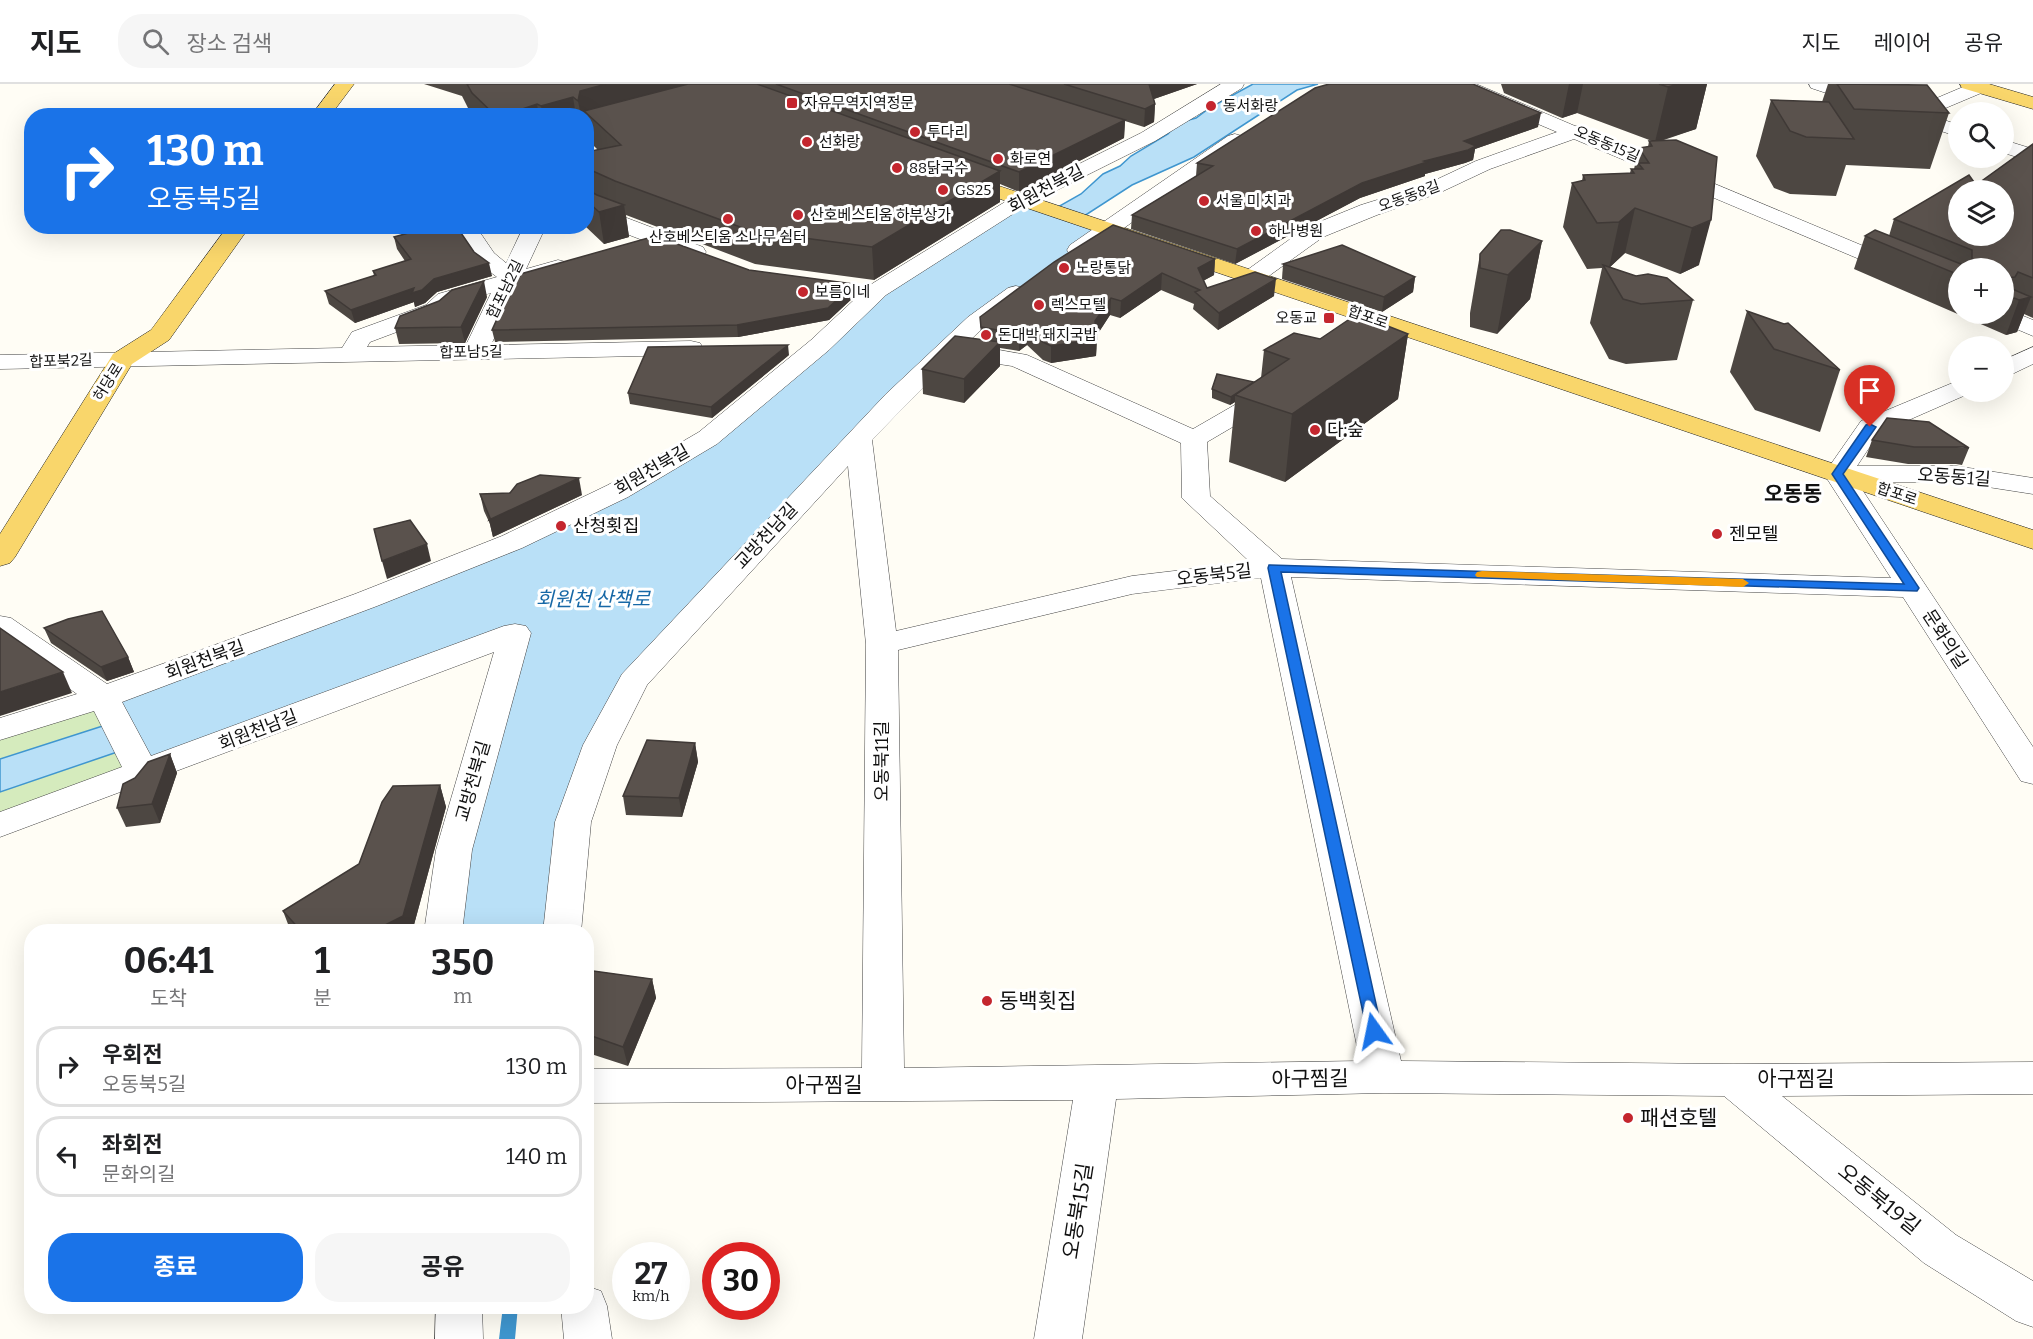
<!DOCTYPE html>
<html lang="ko">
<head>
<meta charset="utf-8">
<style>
	body { margin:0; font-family:Bitter,"Noto Sans KR",serif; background:#f6f6f6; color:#202124; height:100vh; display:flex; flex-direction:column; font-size:22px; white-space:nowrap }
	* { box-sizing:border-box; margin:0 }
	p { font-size:20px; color:#757577 }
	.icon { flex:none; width:33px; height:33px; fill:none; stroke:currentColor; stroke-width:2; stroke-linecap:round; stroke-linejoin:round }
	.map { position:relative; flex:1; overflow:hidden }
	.side { position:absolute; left:24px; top:840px; width:570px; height:390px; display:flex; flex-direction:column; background:#fff; border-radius:24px; box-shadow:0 6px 24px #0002 }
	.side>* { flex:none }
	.guide { position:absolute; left:24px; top:24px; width:570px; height:126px; border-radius:24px; box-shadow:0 6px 24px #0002; background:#1a73e8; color:#fff; overflow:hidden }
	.tools { position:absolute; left:1948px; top:18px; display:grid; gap:12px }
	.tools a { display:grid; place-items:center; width:66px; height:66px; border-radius:50%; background:#fff; box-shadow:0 6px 24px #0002; font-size:30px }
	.speed { position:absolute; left:612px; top:1158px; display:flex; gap:12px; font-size:30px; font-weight:700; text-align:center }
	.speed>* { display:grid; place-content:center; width:78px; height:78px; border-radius:50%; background:#fff; box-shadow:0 6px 24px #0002; line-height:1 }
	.speed small { font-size:15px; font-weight:400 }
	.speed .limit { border:9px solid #d22; background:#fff; color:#111 }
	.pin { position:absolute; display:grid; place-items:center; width:51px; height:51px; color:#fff; margin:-62px -26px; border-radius:50% 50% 50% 0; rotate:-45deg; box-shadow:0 0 6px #0007 }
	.pin .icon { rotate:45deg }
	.me { position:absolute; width:66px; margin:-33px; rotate:348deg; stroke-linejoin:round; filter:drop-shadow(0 0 4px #0008) }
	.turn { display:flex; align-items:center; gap:21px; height:126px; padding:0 24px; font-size:27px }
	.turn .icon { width:78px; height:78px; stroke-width:2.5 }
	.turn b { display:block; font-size:42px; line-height:51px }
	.eta { display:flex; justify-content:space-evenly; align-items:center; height:102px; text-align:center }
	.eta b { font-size:36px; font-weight:700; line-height:42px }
	.primary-button { display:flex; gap:12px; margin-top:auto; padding:12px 24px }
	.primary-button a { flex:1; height:69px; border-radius:24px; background:#1a73e8; color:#fff; font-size:24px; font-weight:700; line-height:69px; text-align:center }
	.primary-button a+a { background:#f6f6f6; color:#202124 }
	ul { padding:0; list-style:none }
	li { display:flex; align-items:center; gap:18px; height:81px; margin:0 12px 9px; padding:0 12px; border:3px solid #e0e0e0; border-radius:24px }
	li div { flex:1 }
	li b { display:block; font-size:22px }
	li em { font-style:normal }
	header { display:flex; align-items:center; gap:36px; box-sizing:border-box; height:84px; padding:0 30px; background:#fff; border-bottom:2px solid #e0e0e0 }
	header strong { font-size:28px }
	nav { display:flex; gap:33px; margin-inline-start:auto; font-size:21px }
	.search { width:420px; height:54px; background:#f6f6f6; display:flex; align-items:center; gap:15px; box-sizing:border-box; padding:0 21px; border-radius:24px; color:#757577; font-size:22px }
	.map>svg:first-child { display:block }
</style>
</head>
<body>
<header>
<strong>지도</strong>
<div class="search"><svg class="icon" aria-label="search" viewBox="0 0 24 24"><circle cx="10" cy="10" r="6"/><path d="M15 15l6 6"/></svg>장소 검색</div>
<nav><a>지도</a><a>레이어</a><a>공유</a></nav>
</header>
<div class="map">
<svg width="2033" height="1255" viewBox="0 0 2033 1255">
	<rect width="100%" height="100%" fill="#fffdf5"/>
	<path fill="#d5ebbd" d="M103 613 142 689 0 741V645Z"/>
	<path fill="#b9e0f7" stroke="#3f96cf" stroke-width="1.5" d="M1253 0H1318L1297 6 1194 73 1132 101 1084 132 1108 147 976 238 633 597 600 661 562 847H443L512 560 142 689 129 664 0 708V675L115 638 103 613 491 468 708 354 878 206 1020 117 1051 127 1081 110 1103 90 1120 82 1131 72 1168 50 1178 39 1196 34 1211 23Z"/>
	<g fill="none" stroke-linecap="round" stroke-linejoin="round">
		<path fill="#3f96cf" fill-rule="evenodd" d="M503 1222H518L515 1255H499Z"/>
		<defs>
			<g id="minor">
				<path d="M1221 0H1244L1242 4 1155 57 1027 121 886 211 829 266 717 360 628 413 522 464 377 522 122 618 151 672 504 542 515 540 526 542 531 549 472 766 462 848H424L436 766 494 568 0 753V728L122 683 94 627 0 656V634L77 610 0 555V532L11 534 107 600 355 510 502 452 608 401 699 348 811 256 870 201 1013 113 1141 49Z"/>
				<path d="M1451 0H1476L1575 42 1584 43 1586 46 1959 202V217L1574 55 1490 85 1439 109 1377 131 1323 153 1259 199 1251 201 1243 199 1240 194 1243 189 1307 143 1361 121 1425 101 1476 77 1557 48 1453 4Z"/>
				<path d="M1809 0H1836L1911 25 1970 0H1986L1988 3 1986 7 1929 31 1959 41V53L1811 4Z"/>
				<path d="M1235 50 1242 52 1245 56 1242 60 1086 171 1078 173 1070 171 1067 166 1070 161 1228 52Z"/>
				<path d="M2004 56 2033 65V78L2004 69Z"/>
				<path d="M586 115 619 131 703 163 706 168 703 173 695 175 687 173 603 141 586 130Z"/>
				<path d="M524 142H546L526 185 558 176 566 178 569 183 566 188 518 202 491 261 691 257 700 259 703 264 700 269 691 271 0 285V271L342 264 352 248 426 221 438 210 497 193 478 179 460 152 463 147 471 145 479 147 494 169 506 179ZM491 209 466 261 367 263 370 258 442 231 454 220Z"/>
				<path d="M1016 202 1024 204 1028 209 1024 214 984 243 966 260 1027 271 1193 345 1264 304 1273 301 1282 304 1286 309 1282 314 1207 358 1210 412 1282 475 1891 494 1824 390 1861 337 1950 300 1959 297V308H1970L1968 310 1879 349 1857 382H1956L2033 394V410L1956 398H1857L2033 663V700L2021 697 1903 513 1291 493 1401 977 1733 980 2033 978V1010L1782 1012 1956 1151 2033 1197V1243L2016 1237 1924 1179 1724 1012 1384 1009 1116 1015 1082 1255H1034L1073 1016 586 1019V985L862 984 866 560 848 382 647 601 617 661 591 738 581 848H543L555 738 583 661 622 590 886 310 968 233 1008 204ZM953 273 1012 282 1181 359 1182 414 1250 478 1132 492 896 547 872 356ZM1261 494 1360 977 904 984 898 566 1132 510Z"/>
				<path d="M2004 224 2033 236V252L1993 235 1989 230H2004Z"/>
				<path d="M2033 263V280L2004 294V276Z"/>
				<path d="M586 1202 601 1207 607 1222 612 1255H564L561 1222H586Z"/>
				<path d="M436 1222H482L483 1255H435Z"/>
			</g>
			<g id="major">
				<path d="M335 0H354L330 32H311Z"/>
				<path d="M1960 0H1989L2033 13V25L1962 4Z"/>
				<path d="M957 88 2033 446V465L950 98 947 94 950 90Z"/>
				<path d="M228 142H250L169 256 132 280 15 473 10 479 0 482V450L110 275 113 270 151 246Z"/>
			</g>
		</defs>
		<use href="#minor" stroke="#444" stroke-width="1"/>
		<use href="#major" stroke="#222" stroke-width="1"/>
		<use href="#minor" fill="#fff" fill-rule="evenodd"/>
		<use href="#major" fill="#f9d66b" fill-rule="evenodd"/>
	</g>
	<g fill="#4d4742" fill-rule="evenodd">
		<path d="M424 0H1197L1154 15 1155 20 1154 38 1144 43 1125 37 1124 54 1019 108 1000 100V118L874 196 755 180 626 131 629 153 604 160 585 142H586V68L598 66 589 57 586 43V32H472L462 12Z"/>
		<path d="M1501 0H1707L1696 45 1661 57 1676 56 1699 181 1680 190 1625 169 1610 183 1693 216 1677 276 1626 280 1609 275 1590 239 1602 184 1587 185 1563 143 1572 99 1582 97 1583 91 1630 89 1631 85H1634L1639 64 1648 63 1649 57H1652L1577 29 1562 34 1504 9Z"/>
		<path d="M1828 0H1909L1949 29 1930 85 1846 81 1836 112 1790 110 1774 104 1756 72 1771 16 1822 18Z"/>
		<path d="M1538 43 1475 65 1473 76 1465 79 1425 90V92L1360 114 1235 180 1131 145 1132 131 1196 92 1197 79Z"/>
		<path d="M2033 60V234L2024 230 2017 248 2006 251 1854 185 1865 152H1889L1894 135 1976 101ZM1959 184H2004V230H1959Z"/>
		<path d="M405 142H455L492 192 437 208 425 219 415 223 414 218 355 239 329 220 325 207 374 192 373 187 405 177 397 165 394 153 408 149Z"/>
		<path d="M1542 157 1530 215 1497 250 1470 243V229L1480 170Z"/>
		<path d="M1215 175 1214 191 1203 197 1207 204 1274 212 1218 246 1193 225 1194 220 1161 206 1120 234 1110 231 1097 251 1096 272 1051 279 1043 276 1027 261 1019 267 1000 264V282L964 319 923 310 922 285 981 256 980 233Z"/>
		<path d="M1283 180 1415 193 1413 208 1382 228 1282 195Z"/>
		<path d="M749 186 854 200 855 212 829 236 738 253 495 258 492 246Z"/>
		<path d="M487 213 465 259 399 260 395 244Z"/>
		<path d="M1747 227 1840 286 1820 348 1755 326 1730 288Z"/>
		<path d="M1408 250 1398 315 1285 398 1229 378 1235 318 1230 321 1212 314V305L1254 298 1261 294 1264 266 1320 255Z"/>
		<path d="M789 271 712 334 630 320 628 309Z"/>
		<path d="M1872 356 1969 364 1962 381 1956 380H1908L1866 373Z"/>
		<path d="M480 410 582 411 493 453 490 440 484 427Z"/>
		<path d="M44 544 128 573 134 588 107 597 51 559Z"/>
		<path d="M695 659 698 678 682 733 626 731 623 712Z"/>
		<path d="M170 670 177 689 160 739 126 743 117 724 135 694Z"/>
		<path d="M440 701 446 723 412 848H291L283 827 359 780Z"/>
		<path d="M586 886 652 895 656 914 628 982 588 969 586 963Z"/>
	</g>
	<g fill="#3f3936">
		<path d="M606 0H705L584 27 585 32H581L578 17 580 7Z"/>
		<path d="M1148 0H1197L1148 17Z"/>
		<path d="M1569 0H1583L1577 29 1562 34Z"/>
		<path d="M1678 0H1707L1696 45 1655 58 1668 3Z"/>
		<path d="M573 13 576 32H543L541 22Z"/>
		<path d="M537 20 539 32H501Z"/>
		<path d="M1155 20 1154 38 1144 43 1145 25Z"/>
		<path d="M1541 29 1538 43 1475 65 1473 76 1465 79 1425 90V92L1360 114 1235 180 1237 165 1362 99 1424 77 1464 57Z"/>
		<path d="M1125 36 1124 54 1019 108V88Z"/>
		<path d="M1000 87V118L874 196 872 163Z"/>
		<path d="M624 121 629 153 604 160 599 128Z"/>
		<path d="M1635 124 1625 169 1609 184 1619 138Z"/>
		<path d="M1711 136 1699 181 1680 190 1692 144Z"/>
		<path d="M1542 157 1530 215 1497 250 1508 191Z"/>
		<path d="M1215 175 1214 191 1197 200 1198 184Z"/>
		<path d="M489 179 492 192 437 208 425 219 415 223 414 218 355 239 351 226 434 195Z"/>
		<path d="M1162 189 1161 206 1120 234 1121 217Z"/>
		<path d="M1415 193 1413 208 1382 228 1384 213Z"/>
		<path d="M1276 195 1274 212 1218 246 1219 229Z"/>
		<path d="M484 197 487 213 465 259 461 243Z"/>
		<path d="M854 200 855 212 829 236 738 253 737 241Z"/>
		<path d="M2031 213 2017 248 2006 251 2019 216Z"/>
		<path d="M1111 214 1110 231 1095 254V237Z"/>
		<path d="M1027 244V261L1019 267V250Z"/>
		<path d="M1408 250 1398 315 1285 398 1292 330Z"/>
		<path d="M1097 255 1096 272 1051 279V262Z"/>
		<path d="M1000 258V282L964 319V295Z"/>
		<path d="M788 261 789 271 712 334 711 323Z"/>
		<path d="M1256 299 1235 311V318L1230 321 1231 313Z"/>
		<path d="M579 394 582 411 493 453 489 436Z"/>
		<path d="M427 460 431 477 387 495 382 477Z"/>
		<path d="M128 573 134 588 107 597 101 583Z"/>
		<path d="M63 588 72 609 0 632V608Z"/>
		<path d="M695 659 698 678 682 733 679 714Z"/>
		<path d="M170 670 177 689 160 739 152 720Z"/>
		<path d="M440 701 446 723 412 848H390L387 840Z"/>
		<path d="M652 895 656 914 628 982 623 963Z"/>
	</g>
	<g fill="#5a524d" stroke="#3f3936" stroke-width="1.5" fill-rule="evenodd">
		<path d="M467 0H606L580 7 578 17 573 13 541 22 537 20 501 32H496L472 9Z"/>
		<path d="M688 0H757L1000 87 872 163 751 147 615 97 586 84V68L621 61 584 27Z"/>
		<path d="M776 0H1009L1125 36 1019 88Z"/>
		<path d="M1064 0H1149L1155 20 1145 25Z"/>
		<path d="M1329 0H1473L1541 29 1464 57 1476 62 1468 66 1424 77 1427 78 1362 99 1237 165 1132 131 1213 82 1197 79 1315 4Z"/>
		<path d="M1659 0H1678L1668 3Z"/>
		<path d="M1837 0 1927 1 1949 29 1854 25Z"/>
		<path d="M1771 16 1829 18 1854 55 1806 53 1790 47Z"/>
		<path d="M1676 56 1717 73 1711 136 1692 144 1635 124 1619 138 1597 139 1572 99 1585 96 1583 91 1634 89 1631 85H1643L1638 79H1649L1639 64 1652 62 1649 57Z"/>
		<path d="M2033 60V194L2018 188 2015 193 2004 194V184H1972V166L1894 135 1969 91 1976 101ZM1959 106H2004V152H1959Z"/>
		<path d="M586 105 597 111 624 121 599 128 586 116Z"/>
		<path d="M1113 141 1215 175 1198 184 1207 204 1255 188 1276 195 1219 229 1195 208 1200 206 1162 189 1121 217 1111 214 1095 237 1097 255 1051 262 1043 258 1027 244 1019 250 981 243 980 233 1054 178Z"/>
		<path d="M408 142H455L459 146 474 168 489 179 434 195 422 206 412 209 414 204 351 226 325 207 376 191 373 187 411 175 394 153 412 148Z"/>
		<path d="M1501 146H1510L1542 157 1508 191 1480 184V170Z"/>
		<path d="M1875 146 1971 184H1959V191L1865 152Z"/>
		<path d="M655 152 749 186 854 200 828 224 737 241 492 246 517 191Z"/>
		<path d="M1342 161 1415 193 1384 213 1283 180Z"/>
		<path d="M1603 181 1636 192 1648 190 1667 194 1693 216 1641 220 1623 215Z"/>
		<path d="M484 197 461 243 395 244 400 232 439 217 452 206Z"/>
		<path d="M2004 200 2005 202 2031 213 2019 216 2004 210Z"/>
		<path d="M1747 227 1784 240 1788 239 1840 286 1774 265Z"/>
		<path d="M1357 230 1408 250 1292 330 1235 311 1289 275 1264 266 1294 249 1320 255Z"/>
		<path d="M955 252 1000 258 964 295 922 285Z"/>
		<path d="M788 261 711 323 628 309 648 263Z"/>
		<path d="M1217 290 1254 298 1231 313 1212 305Z"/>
		<path d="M1887 334 1929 338 1969 364 1963 363H1914L1872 356Z"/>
		<path d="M540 391 579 394 489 436 490 434 480 410 510 409 517 400Z"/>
		<path d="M410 436 427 460 382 477 374 445Z"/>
		<path d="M102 527 128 573 101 583 44 544 68 535Z"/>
		<path d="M0 544 63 588 0 608Z"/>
		<path d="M647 656 695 659 679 714 623 712Z"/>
		<path d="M170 670 152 720 117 724 123 700 135 694 148 678Z"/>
		<path d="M440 701 403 832 387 840 403 848H302L283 827 359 780 382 718 393 702Z"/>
		<path d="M586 886 652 895 623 963 586 950Z"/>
	</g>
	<path fill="#1a73e8" stroke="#114b97" stroke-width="1.5" d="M1870 340 1876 343 1843 390 1919 504 1917 507 1281 488 1382 947 1380 952 1374 954 1368 952 1268 484 1269 481 1904 500 1832 390 1866 341Z"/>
	<path fill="#f59e0b" d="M1482 487 1743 495 1749 499 1743 503 1477 493 1475 491 1477 488Z"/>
	<g fill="#c4262e" stroke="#fff" stroke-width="2">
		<rect x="786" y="13" width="12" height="12" rx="3"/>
		<circle cx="1211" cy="22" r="6"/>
		<circle cx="915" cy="48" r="6"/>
		<circle cx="807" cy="58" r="6"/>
		<circle cx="998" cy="75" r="6"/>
		<circle cx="897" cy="84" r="6"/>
		<circle cx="943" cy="106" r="6"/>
		<circle cx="1204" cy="117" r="6"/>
		<circle cx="798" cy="131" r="6"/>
		<circle cx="728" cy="135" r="6"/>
		<circle cx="1256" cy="147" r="6"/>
		<circle cx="1064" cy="184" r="6"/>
		<circle cx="803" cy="208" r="6"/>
		<circle cx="1039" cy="221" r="6"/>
		<rect x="1323" y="228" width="12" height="12" rx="3"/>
		<circle cx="986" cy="251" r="6"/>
		<circle cx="1315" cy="346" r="6"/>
		<circle cx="561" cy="442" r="6"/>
		<circle cx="1717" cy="450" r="6"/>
		<circle cx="987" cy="917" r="6"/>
		<circle cx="1628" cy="1034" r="6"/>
	</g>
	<g text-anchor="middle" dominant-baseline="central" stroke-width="6" stroke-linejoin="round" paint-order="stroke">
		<g font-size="15" fill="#111" stroke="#fff" text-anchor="start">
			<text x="804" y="19">자유무역지역정문</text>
			<text x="1223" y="22">동서화랑</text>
			<text x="927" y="48">투다리</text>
			<text x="819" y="58">선화랑</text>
			<text x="1010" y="75">화로연</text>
			<text x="909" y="84">88닭국수</text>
			<text x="955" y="106">GS25</text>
			<text x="1216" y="117">서울 미 치과</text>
			<text x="810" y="131">산호베스티움 하부상가</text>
			<text x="1268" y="147">하나병원</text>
			<text x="728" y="153" text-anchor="middle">산호베스티움 소나무 쉼터</text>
			<text x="1076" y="184">노랑통닭</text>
			<text x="815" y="208">보름이네</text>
			<text x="1051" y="221">렉스모텔</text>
			<text x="1317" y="234" text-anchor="end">오동교</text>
			<text x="998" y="251">돈대박 돼지국밥</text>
		</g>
		<g font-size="15" fill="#111" stroke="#fff">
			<text transform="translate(1607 60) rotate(23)">오동동15길</text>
			<text transform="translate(1409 112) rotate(-20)">오동동8길</text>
			<text transform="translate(505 205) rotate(-64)">합포남2길</text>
			<text transform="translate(1368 233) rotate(19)">합포로</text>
			<text transform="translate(471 268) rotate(-1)">합포남5길</text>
			<text transform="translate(61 277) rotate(-2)">합포북2길</text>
			<text transform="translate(108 298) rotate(-58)">허당로</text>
			<text transform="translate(1897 410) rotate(18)">합포로</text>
		</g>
		<g font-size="18" fill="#111" stroke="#fff">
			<text transform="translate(1046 105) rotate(-28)">회원천북길</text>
			<text transform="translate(652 386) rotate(-30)">회원천북길</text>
			<text transform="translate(1954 393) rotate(4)">오동동1길</text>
			<text transform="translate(766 452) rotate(-47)">교방천남길</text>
			<text transform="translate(1214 491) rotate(-7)">오동북5길</text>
			<text transform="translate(1945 555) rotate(57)">문화의길</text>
			<text transform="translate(205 576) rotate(-20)">회원천북길</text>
			<text transform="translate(258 646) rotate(-21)">회원천남길</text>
			<text transform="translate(882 677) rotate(-90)">오동북11길</text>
			<text transform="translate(473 697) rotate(-74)">교방천북길</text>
		</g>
		<g font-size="18" fill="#111" stroke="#fff" text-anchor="start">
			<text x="1327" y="346">다:숲</text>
			<text x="573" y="442">산청횟집</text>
			<text x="1729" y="450">젠모텔</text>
		</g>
		<g font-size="20" font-style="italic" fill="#1768a6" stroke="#fff">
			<text x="593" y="515">회원천 산책로</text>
		</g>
		<g font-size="21" font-weight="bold" fill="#111" stroke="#fff">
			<text x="1793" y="410">오동동</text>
		</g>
		<g font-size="21" fill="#111" stroke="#fff" text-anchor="start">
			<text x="999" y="917">동백횟집</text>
			<text x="1640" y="1034">패션호텔</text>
		</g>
		<g font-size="21" fill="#111" stroke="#fff">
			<text transform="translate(1310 995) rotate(-1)">아구찜길</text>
			<text x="1796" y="995">아구찜길</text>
			<text x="824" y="1001">아구찜길</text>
			<text transform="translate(1879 1115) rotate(39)">오동북19길</text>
			<text transform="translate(1078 1127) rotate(-81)">오동북15길</text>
		</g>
	</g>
</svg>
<div class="tools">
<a><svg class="icon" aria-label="search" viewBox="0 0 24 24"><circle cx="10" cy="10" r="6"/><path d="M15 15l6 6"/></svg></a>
<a><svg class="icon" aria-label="layers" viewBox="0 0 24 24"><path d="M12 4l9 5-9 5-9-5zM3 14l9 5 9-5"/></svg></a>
<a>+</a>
<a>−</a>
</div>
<div class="speed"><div>27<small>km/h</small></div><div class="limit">30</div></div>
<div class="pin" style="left:1870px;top:343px;background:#d93025"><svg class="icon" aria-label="arrive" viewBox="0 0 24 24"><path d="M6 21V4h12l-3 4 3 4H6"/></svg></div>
<svg class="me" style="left:1374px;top:947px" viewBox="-20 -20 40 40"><path d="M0-17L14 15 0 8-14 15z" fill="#1a73e8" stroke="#fff" stroke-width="4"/></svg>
<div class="guide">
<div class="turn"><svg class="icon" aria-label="right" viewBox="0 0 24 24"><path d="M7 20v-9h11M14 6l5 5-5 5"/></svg><div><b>130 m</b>오동북5길</div></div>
</div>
<section class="side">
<div class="eta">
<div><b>06:41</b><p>도착</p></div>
<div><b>1</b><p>분</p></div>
<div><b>350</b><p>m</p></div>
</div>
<ul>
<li><svg class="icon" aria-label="right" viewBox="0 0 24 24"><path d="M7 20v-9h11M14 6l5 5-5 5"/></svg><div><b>우회전</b><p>오동북5길</p></div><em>130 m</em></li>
<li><svg class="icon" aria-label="left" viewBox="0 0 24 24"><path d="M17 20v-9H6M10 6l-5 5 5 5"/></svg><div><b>좌회전</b><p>문화의길</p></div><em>140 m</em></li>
</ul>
<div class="primary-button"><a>종료</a><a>공유</a></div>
</section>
</div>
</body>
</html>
